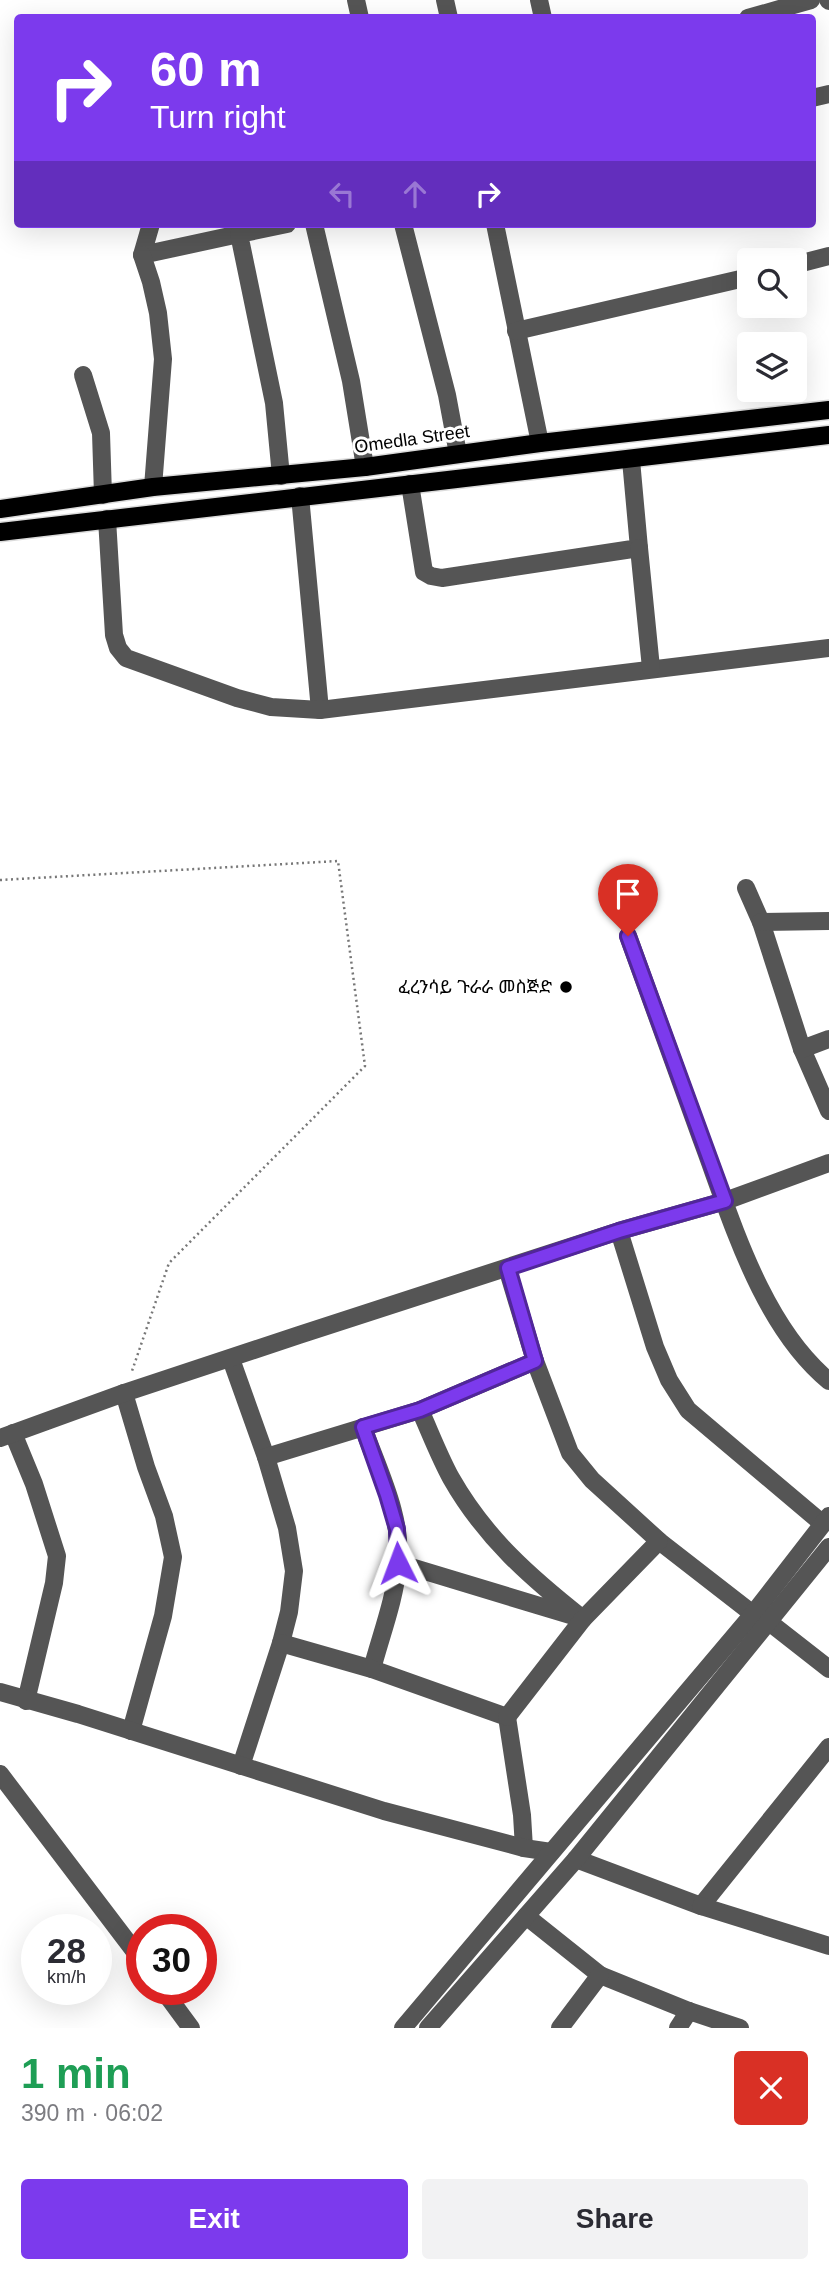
<!DOCTYPE html>
<html lang="en">
<head>
<meta charset="utf-8">
<style>
	body { margin:0; font-family:Arial,"Noto Sans Ethiopic",sans-serif; background:#f2f2f3; color:#2b2b33; height:100vh; display:flex; flex-direction:column; font-size:26px; white-space:nowrap }
	* { box-sizing:border-box; margin:0 }
	p { font-size:23px; color:#7c7c81 }
	.icon { flex:none; width:38px; height:38px; fill:none; stroke:currentColor; stroke-width:2; stroke-linecap:round; stroke-linejoin:round }
	.map { position:relative; height:2028px; overflow:hidden }
	.panel { display:flex; flex-direction:column; background:#fff; flex:1 }
	.panel>* { flex:none }
	.banner { position:absolute; left:14px; top:14px; width:802px; height:214px; border-radius:7px; box-shadow:0 7px 28px #0002; background:#7c3aed; color:#fff; overflow:hidden }
	.tools { position:absolute; left:737px; top:248px; display:grid; gap:14px }
	.tools a { display:grid; place-items:center; width:70px; height:70px; border-radius:7px; background:#fff; box-shadow:0 7px 28px #0002; font-size:35px }
	.speed { position:absolute; left:21px; top:1914px; display:flex; gap:14px; font-size:35px; font-weight:700; text-align:center }
	.speed>* { display:grid; place-content:center; width:91px; height:91px; border-radius:50%; background:#fff; box-shadow:0 7px 28px #0002; line-height:1 }
	.speed small { font-size:18px; font-weight:400 }
	.speed .limit { border:10px solid #d22; background:#fff; color:#111 }
	.pin { position:absolute; display:grid; place-items:center; width:60px; height:60px; color:#fff; margin:-72px -30px; border-radius:50% 50% 50% 0; rotate:-45deg; box-shadow:0 0 7px #0007 }
	.pin .icon { rotate:45deg }
	.me { position:absolute; width:77px; margin:-38px; rotate:357deg; stroke-linejoin:round; filter:drop-shadow(0 0 5px #0008) }
	.turn { display:flex; align-items:center; gap:24px; height:147px; padding:0 21px; font-size:32px }
	.turn .icon { width:91px; height:91px; stroke-width:2.5 }
	.turn b { display:block; font-size:49px; line-height:60px }
	.lanes { display:flex; align-items:center; height:66px; padding:0 21px; background:#0003; justify-content:center; gap:35px; direction:ltr }
	.lanes .off { opacity:.35 }
	.round { display:grid; place-items:center; flex:none; width:74px; height:74px; border-radius:7px; background:#f2f2f3 }
	.head { display:flex; align-items:center; justify-content:space-between; height:119px; padding:0 21px }
	h1 { font-size:42px; font-weight:600; line-height:52px; color:#1e9e55 }
	.cta { display:flex; gap:14px; margin-top:auto; padding:14px 21px }
	.cta a { flex:1; height:80px; border-radius:7px; background:#7c3aed; color:#fff; font-size:28px; font-weight:600; line-height:80px; text-align:center }
	.cta a+a { background:#f2f2f3; color:#2b2b33 }
	.map>svg:first-child { display:block }
</style>
</head>
<body>
<div class="map">
<svg width="829" height="2028" viewBox="0 0 829 2028">
	<rect width="100%" height="100%" fill="#fff"/>
	<g fill="none" stroke-linecap="round" stroke-linejoin="round">
		<defs>
			<g id="major">
				<path d="M0 509 153 487 365 467 540 443 829 410"/>
				<path d="M0 532C276 499 553 469 829 435"/>
			</g>
		</defs>
		<use href="#major" stroke="#dbdbdb" stroke-width="21"/>
		<path stroke="#777" stroke-width="2.5" stroke-dasharray="2 3.5" stroke-linecap="butt" d="M0 880 338 861 365 1066 169 1263 132 1371"/>
		<g stroke="#555" stroke-width="18">
			<path d="M356 0 360 18"/>
			<path d="M445 0 449 18"/>
			<path d="M539 0 543 18"/>
			<path d="M828 0 829 1"/>
			<path d="M748 18 811 0"/>
			<path d="M812 98 829 94"/>
			<path d="M151 224 142 255 239 234"/>
			<path d="M314 224 351 381 365 467"/>
			<path d="M403 224 447 395 458 454"/>
			<path d="M495 224 540 443"/>
			<path d="M142 255 151 282 158 313 163 359 153 487"/>
			<path d="M794 265 829 256"/>
			<path d="M516 331 749 277"/>
			<path d="M83 375 101 433 103 495"/>
			<path d="M281 476 274 403 239 234 287 224"/>
			<path d="M410 484 424 572 431 576 442 578 639 548 631 460"/>
			<path d="M300 496 320 710"/>
			<path d="M107 519 114 635 118 648 126 658 237 698 271 707 320 710 829 648"/>
			<path d="M639 548 651 668"/>
			<path d="M746 888 761 922 802 1049 829 1111"/>
			<path d="M761 922 829 921"/>
			<path d="M628 936C652 1004 677 1071 701 1138 731 1218 761 1325 829 1381"/>
			<path d="M802 1049 829 1039"/>
			<path d="M619 1231 655 1347 669 1380 688 1410 823 1524"/>
			<path d="M231 1359 266 1457 287 1528 294 1571 289 1612 281 1643 241 1766"/>
			<path d="M124 1393 146 1467 164 1516 173 1557 163 1616 131 1731"/>
			<path d="M363 1427C378 1470 403 1517 398 1564 395 1599 381 1635 372 1669L507 1717 522 1815 524 1848"/>
			<path d="M13 1433 34 1484 57 1556 54 1583 26 1701"/>
			<path d="M0 1438 124 1393 299 1335 619 1231 725 1201 829 1163"/>
			<path d="M266 1457 420 1410 535 1361 507 1268"/>
			<path d="M659 1541 753 1614"/>
			<path d="M398 1563 583 1619C531 1578 485 1538 451 1478 439 1456 430 1432 420 1410"/>
			<path d="M769 1622 829 1669"/>
			<path d="M281 1643 372 1669"/>
			<path d="M0 1692 78 1714 384 1811 524 1848 551 1852"/>
			<path d="M507 1717 583 1619 659 1541 592 1480 570 1453 535 1361"/>
			<path d="M0 1774 142 1961"/>
			<path d="M576 1859 701 1906 829 1747"/>
			<path d="M701 1906 829 1946"/>
			<path d="M526 1916 600 1975 689 2011 740 2028"/>
			<path d="M163 1990 191 2028"/>
			<path d="M403 2028 753 1614 829 1516"/>
			<path d="M428 2028 576 1859 829 1547"/>
			<path d="M560 2028 600 1975"/>
			<path d="M678 2028 689 2011"/>
		</g>
		<use href="#major" stroke="#000" stroke-width="18"/>
	</g>
	<g fill="none" stroke-linecap="round" stroke-linejoin="round">
		<defs>
			<path id="route" d="M398 1563 397 1529 387 1495 363 1427 420 1410 535 1361 508 1268 619 1231 725 1201 628 936"/>
		</defs>
		<use href="#route" stroke="#51269a" stroke-width="18"/>
		<use href="#route" stroke="#7c3aed" stroke-width="12"/>
	</g>
	<circle fill="#000" stroke="#fff" stroke-width="2.5" cx="566" cy="987" r="7"/>
	<g text-anchor="middle" dominant-baseline="central" stroke-width="6" stroke-linejoin="round" paint-order="stroke">
		<g font-size="18" fill="#000" stroke="#fff">
			<text transform="translate(412 439) rotate(-8)">Omedla Street</text>
		</g>
		<g font-size="18" fill="#000" stroke="#fff" text-anchor="end">
			<text x="552" y="987">ፈረንሳይ ጉራራ መስጅድ</text>
		</g>
	</g>
</svg>
<div class="tools">
<a><svg class="icon" aria-label="search" viewBox="0 0 24 24"><circle cx="10" cy="10" r="6"/><path d="M15 15l6 6"/></svg></a>
<a><svg class="icon" aria-label="layers" viewBox="0 0 24 24"><path d="M12 4l9 5-9 5-9-5zM3 14l9 5 9-5"/></svg></a>
</div>
<div class="speed"><div>28<small>km/h</small></div><div class="limit">30</div></div>
<div class="pin" style="left:628px;top:936px;background:#d93025"><svg class="icon" aria-label="arrive" viewBox="0 0 24 24"><path d="M6 21V4h12l-3 4 3 4H6"/></svg></div>
<svg class="me" style="left:398px;top:1563px" viewBox="-20 -20 40 40"><path d="M0-17L14 15 0 8-14 15z" fill="#7c3aed" stroke="#fff" stroke-width="4"/></svg>
<div class="banner">
<div class="turn"><svg class="icon" aria-label="right" viewBox="0 0 24 24"><path d="M7 20v-9h11M14 6l5 5-5 5"/></svg><div><b>60 m</b>Turn right</div></div>
<div class="lanes"><svg class="icon off" aria-label="left" viewBox="0 0 24 24"><path d="M17 20v-9H6M10 6l-5 5 5 5"/></svg><svg class="icon off" aria-label="ahead" viewBox="0 0 24 24"><path d="M12 20V5M6 11l6-6 6 6"/></svg><svg class="icon" aria-label="right" viewBox="0 0 24 24"><path d="M7 20v-9h11M14 6l5 5-5 5"/></svg></div>
</div>
</div>
<section class="panel">
<div class="head"><div><h1>1 min</h1><p>390 m · 06:02</p></div><a class="round" style="background:#d93025;color:#fff"><svg class="icon" aria-label="close" viewBox="0 0 24 24"><path d="M6 6l12 12M18 6L6 18"/></svg></a></div>
<div class="cta"><a>Exit</a><a>Share</a></div>
</section>
</body>
</html>
